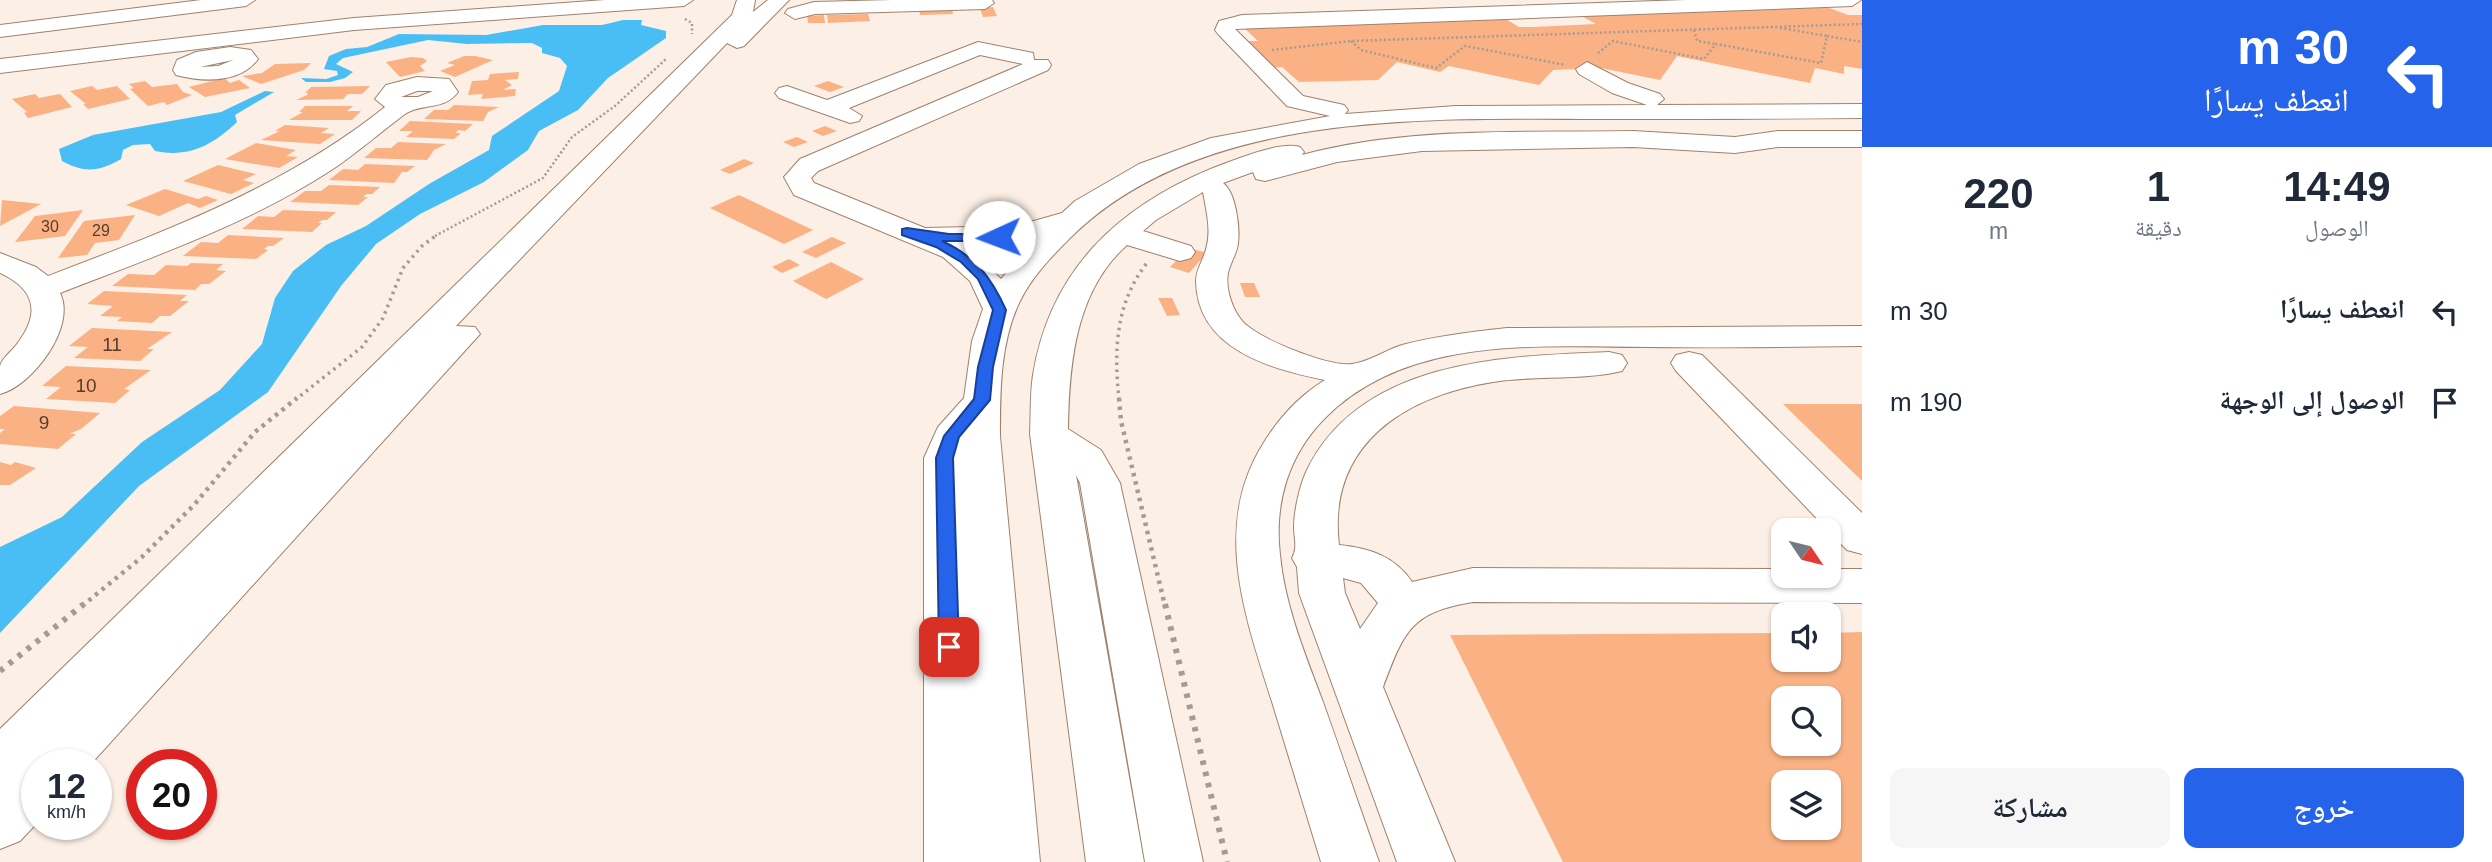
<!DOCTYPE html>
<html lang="ar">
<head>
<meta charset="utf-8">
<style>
	body { margin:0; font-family:Arial,"Noto Naskh Arabic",sans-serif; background:#f6f6f7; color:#1f2937; direction:rtl; height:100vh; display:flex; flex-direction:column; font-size:26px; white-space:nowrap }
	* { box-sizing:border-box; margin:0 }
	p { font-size:23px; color:#747a83 }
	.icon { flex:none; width:38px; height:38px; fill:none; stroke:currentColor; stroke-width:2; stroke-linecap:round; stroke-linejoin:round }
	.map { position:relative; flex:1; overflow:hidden; direction:ltr }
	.sheet { display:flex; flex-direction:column; background:#fff; width:630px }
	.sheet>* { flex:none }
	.guide { background:#2563eb; color:#fff; overflow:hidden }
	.needle { width:46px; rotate:125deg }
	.controls { position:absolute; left:1771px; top:518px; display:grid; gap:14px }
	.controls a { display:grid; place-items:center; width:70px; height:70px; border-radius:14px; background:#fff; box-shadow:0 2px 5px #0004; font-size:35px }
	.speed { position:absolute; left:21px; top:749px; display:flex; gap:14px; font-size:35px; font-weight:700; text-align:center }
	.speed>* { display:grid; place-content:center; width:91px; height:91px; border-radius:50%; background:#fff; box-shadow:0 2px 5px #0004; line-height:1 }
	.speed small { font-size:18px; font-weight:400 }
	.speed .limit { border:10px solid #d22; background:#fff; color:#111 }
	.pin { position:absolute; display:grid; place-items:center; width:60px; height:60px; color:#fff; margin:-30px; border-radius:14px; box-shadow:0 4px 10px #0006 }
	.me { position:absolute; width:77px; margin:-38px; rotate:268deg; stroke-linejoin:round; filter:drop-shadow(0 0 5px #0008) }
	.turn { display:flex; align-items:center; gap:24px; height:147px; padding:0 28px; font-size:32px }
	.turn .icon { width:91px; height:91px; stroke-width:2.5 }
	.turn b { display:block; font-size:49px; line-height:60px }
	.eta { display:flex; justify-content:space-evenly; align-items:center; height:119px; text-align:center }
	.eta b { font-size:42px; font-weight:600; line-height:49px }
	.button { display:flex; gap:14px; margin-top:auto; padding:14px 28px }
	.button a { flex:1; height:80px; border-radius:14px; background:#2563eb; color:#fff; font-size:28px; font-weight:600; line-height:80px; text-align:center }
	.button a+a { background:#f6f6f7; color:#1f2937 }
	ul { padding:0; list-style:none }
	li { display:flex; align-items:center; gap:21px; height:91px; padding:0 28px }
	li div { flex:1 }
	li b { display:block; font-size:26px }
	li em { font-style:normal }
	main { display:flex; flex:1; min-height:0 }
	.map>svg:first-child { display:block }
</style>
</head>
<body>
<main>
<section class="sheet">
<div class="guide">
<div class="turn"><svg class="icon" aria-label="left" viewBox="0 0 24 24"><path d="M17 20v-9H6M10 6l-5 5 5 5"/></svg><div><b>30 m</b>انعطف يسارًا</div></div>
</div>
<div class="eta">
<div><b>14:49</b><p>الوصول</p></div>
<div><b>1</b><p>دقيقة</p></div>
<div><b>220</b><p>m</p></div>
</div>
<ul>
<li><svg class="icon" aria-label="left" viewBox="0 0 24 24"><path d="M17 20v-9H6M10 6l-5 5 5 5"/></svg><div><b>انعطف يسارًا</b></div><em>30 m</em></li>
<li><svg class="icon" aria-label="arrive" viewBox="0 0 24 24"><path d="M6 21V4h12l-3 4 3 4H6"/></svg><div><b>الوصول إلى الوجهة</b></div><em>190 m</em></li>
</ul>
<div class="button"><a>خروج</a><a>مشاركة</a></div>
</section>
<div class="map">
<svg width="1862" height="862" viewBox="0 0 1862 862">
	<rect width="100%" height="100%" fill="#fcefe5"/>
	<g fill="#49bef5">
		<path d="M623 20H642L641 25 666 31V38L608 78 578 110 539 131 528 150 484 182 420 214 376 244 341 286 268 392 139 486 0 633V547L62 517 142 442 220 390 262 344 275 298 293 271 326 245 366 226 429 184 489 150 492 136 559 91 567 66 560 58 542 53V48L532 43 467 44 428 40 343 58 336 64 353 72 345 78 330 82H306L301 78 326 79 338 75 337 71 324 69 329 56 346 49 367 47 399 34 486 35 543 25H602Z"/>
		<path d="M265 91 274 92 235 115 237 122C213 145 189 158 155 151L150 144 133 145 123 150 121 159C99 172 84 173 62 161L59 149 93 135 221 112Z"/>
	</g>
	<g fill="#fab284" fill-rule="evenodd">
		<path d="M1819 4 1848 15H1862V69L1844 66V74L1815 68 1810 83 1677 56 1660 80 1601 68 1553 70 1539 85 1449 66 1440 72 1397 62 1378 80 1299 82 1282 67 1271 68 1241 41H1258L1242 26 1499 15 1519 27H1533L1596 24 1576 13Z"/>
		<path d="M993 7 997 16 983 17 980 8Z"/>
		<path d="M952 8 953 14 920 15 919 9Z"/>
		<path d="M868 14 870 21 828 23 827 15Z"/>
		<path d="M824 15 825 23H808L807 16Z"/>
		<path d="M464 56H475L493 60 455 77 440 71 455 65 447 63Z"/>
		<path d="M411 57 423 58 427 61 420 66 425 71 400 77 386 62Z"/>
		<path d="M311 63 304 70 261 84 242 76 262 73 275 64Z"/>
		<path d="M519 72 518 79 505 80 512 85 503 90 516 89 515 96 481 99 483 94 468 95 472 81 488 80 490 74Z"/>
		<path d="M224 78 230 83 239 80 250 88 205 97 189 87Z"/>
		<path d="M145 81 152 87 177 84 183 92 192 95 167 105 164 102 148 106 130 89 134 88 129 84Z"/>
		<path d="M828 81 844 87 830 92 814 86Z"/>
		<path d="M92 86 97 90 117 86 130 99 88 109 83 104H86L70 91Z"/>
		<path d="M370 86 362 94H348L343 99 296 100 307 95 308 93H305L311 87Z"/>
		<path d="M35 94 39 98 60 94 72 107 28 118 24 113 27 112 12 99Z"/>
		<path d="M454 105 499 107 488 112 483 121 424 119 434 110H448Z"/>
		<path d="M305 106H353L347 111H361L352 120H289L303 112H299Z"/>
		<path d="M410 121 473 124 465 131 458 130 456 133H461L454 139 406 137 413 131H399Z"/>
		<path d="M285 125 329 128 321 133 335 134 320 144 261 140 280 131H275Z"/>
		<path d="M825 126 837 131 823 136 812 131Z"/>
		<path d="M797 137 808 142 794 147 783 142Z"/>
		<path d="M398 142 446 144 434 150 427 160 364 158 376 148H391Z"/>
		<path d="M256 143 296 150 286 156 298 157 279 168 225 159Z"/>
		<path d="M744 159 754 163 730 174 720 170Z"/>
		<path d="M365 164 415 166 407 172H402L394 183 329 180 343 169 358 170Z"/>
		<path d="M218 165 256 174 243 180 254 183 231 194 183 181Z"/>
		<path d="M329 185 380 187 372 194H367L363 197H368L358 205 290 202 305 191H321Z"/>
		<path d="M165 189 198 199 206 196 218 200 200 208 188 203 159 216 126 205Z"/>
		<path d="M739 195 813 230 784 244 710 208Z"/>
		<path d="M2 200 41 204 0 226Z"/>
		<path d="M83 210 65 236 15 242 35 216Z"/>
		<path d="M283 210 336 212 327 220H322L318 223H322L312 232 242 229 258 216 274 217Z"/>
		<path d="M135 215 119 240 95 243 87 255 58 258 84 221Z"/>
		<path d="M228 235 284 238 273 246H268L264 249 268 250 256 259 183 256 201 242 218 243Z"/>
		<path d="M832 237 846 243 816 258 802 252Z"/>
		<path d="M1189 248 1207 253 1189 273 1170 267Z"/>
		<path d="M789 259 800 265 782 273 772 267Z"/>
		<path d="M831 262 864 279 826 299 793 281Z"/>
		<path d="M191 263 223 264 216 270 226 271 209 284H201L195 290 112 286 128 274 154 275 166 265 187 266Z"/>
		<path d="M1240 283H1254L1260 297H1245Z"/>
		<path d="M104 291 187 295 180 301H189L170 316H160L152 323 117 321 122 317 100 316 113 306 87 304Z"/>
		<path d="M1158 298H1172L1180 315 1167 316Z"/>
		<path d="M92 328 172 332 147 349H154L140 361 74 358 88 347 69 346Z"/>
		<path d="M66 366 151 370 124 389 130 390 115 403 46 399 61 387 42 386Z"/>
		<path d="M1783 404H1862V481Z"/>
		<path d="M14 406 100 413 81 429 69 434H76L58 449 0 444V433L5 429H0V416Z"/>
		<path d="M0 462 11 465 15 462 36 468 10 485H0Z"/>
		<path d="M1862 632V862H1563L1450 635 1783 633V660H1829V633ZM1783 698H1829V744H1783ZM1783 782H1829V828H1783Z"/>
	</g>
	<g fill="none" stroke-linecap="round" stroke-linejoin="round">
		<defs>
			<g id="minor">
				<path d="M201 0H255L246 6 0 37V25Z"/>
				<path d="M605 0H693L684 6 354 30 0 73V59L354 18Z"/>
				<path d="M737 0H755L753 12 768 0H789L744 46 737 48 727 43 456 326 475 327 480 334 90 765H37V823L20 841 0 849V729L732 15Z"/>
				<path d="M892 0H992L994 3 985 9 815 14 795 19 785 13 788 9 814 2Z"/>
				<path d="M1686 0H1861L1852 6 1235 29 1303 96 1344 105 1348 110 1345 114 1456 106 1647 105 1612 93 1579 74 1576 69 1587 62 1628 83 1660 94 1664 99 1657 105 1862 104V118C1775 119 1689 119 1602 119 1430 119 1200 108 1069 239 1050 258 1032 277 1020 301 1000 342 1000 391 1000 436L1040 862H924V458L938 427 964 398 972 341 983 309 970 281 943 257 794 195 784 177 800 159 1023 64 980 55 849 108 862 116 859 121 850 123 779 98 775 93 779 88 787 86 827 100 978 42 1033 53 1034 60H1048L1051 65 1048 70 818 171 811 178 814 183 925 228 1016 226 1062 213 1075 201 1139 164 1211 138 1330 116 1287 106 1218 34 1215 30 1219 21 1242 15ZM1034 240 1001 279 968 247Z"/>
				<path d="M230 47 251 50 258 59C240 84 202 82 176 75L173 70 177 60 196 52ZM233 60 218 66 200 67Z"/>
				<path d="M417 77 449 79 458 92C444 111 421 103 405 114 381 132 358 152 333 169 249 224 152 257 60 293 77 327 32 386 0 394 0 385 0 374 0 366 2 358 12 351 17 344 41 313 35 289 0 273V253L36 267 48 276C166 231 285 187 385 107L375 99 386 85ZM417 91H433L418 97H401Z"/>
				<path d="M1633 131 1735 137 1778 131H1862V147H1778L1735 153 1633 147 1422 151 1337 162 1265 181 1256 179 1253 172 1223 183C1236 192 1240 228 1238 243 1237 254 1230 263 1228 273 1225 289 1233 312 1244 323 1262 340 1328 367 1352 364 1368 362 1386 350 1402 345 1436 336 1471 332 1507 328L1862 326V346C1791 347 1721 348 1650 347 1540 347 1408 334 1324 419 1288 456 1274 504 1280 555 1285 606 1305 654 1323 702 1342 755 1360 809 1379 862H1321C1305 810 1289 757 1273 705 1246 619 1211 527 1263 444 1278 419 1300 395 1325 380 1272 369 1197 350 1196 281 1196 268 1205 258 1207 245 1211 228 1206 209 1203 192L1156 220 1143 231 1191 246 1195 252 1191 258 1180 261 1127 245C1075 291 1069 365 1068 429L1101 450 1120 483 1203 862H1145L1080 483 1076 475 1144 862H1086L1030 434C1031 415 1030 394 1033 375 1050 270 1118 207 1213 168 1234 160 1279 141 1300 147L1304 152 1302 155C1409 126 1523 133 1633 131Z"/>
				<path d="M1609 352 1622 355 1627 363 1622 371C1580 381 1535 375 1493 382 1404 396 1327 445 1339 545 1369 548 1395 556 1412 582L1473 568 1783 569V576H1829V569H1862V603L1473 602C1411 612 1404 631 1383 687L1455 862H1397L1299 593 1297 567 1292 558C1298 548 1294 538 1294 527 1294 511 1300 484 1307 470 1361 360 1503 356 1609 352ZM1343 578 1361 583 1378 603 1360 629 1345 593Z"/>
				<path d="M1689 352 1702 355 1862 513V554L1847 550 1676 371 1671 363 1676 355Z"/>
			</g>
		</defs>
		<use href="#minor" stroke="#9f826c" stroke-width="2"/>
		<g stroke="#a79b91" stroke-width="2.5" stroke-dasharray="2 2.5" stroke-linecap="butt">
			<path d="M685 19 692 23V34"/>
			<path d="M1780 28 1827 36"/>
			<path d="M1694 30 1697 41 1715 44"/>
			<path d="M1351 41 1361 50 1436 68 1465 46 1566 65"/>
			<path d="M1272 50 1351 41 1862 24"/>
			<path d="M1598 53 1613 41 1704 59 1716 44 1821 63 1827 36 1862 42"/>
			<path d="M435 236 543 178 572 137 615 106 666 59"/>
		</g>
		<g stroke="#a79b91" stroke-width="3.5" stroke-dasharray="2.5 4.5" stroke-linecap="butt">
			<path d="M295 400 362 347 383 318 403 268 422 246 438 234"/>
			<path d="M1119 400C1114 350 1115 304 1147 263"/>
		</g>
		<g stroke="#a79b91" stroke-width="4.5" stroke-dasharray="3.5 5" stroke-linecap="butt">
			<path d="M1119 398 1121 421 1165 606"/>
			<path d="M82 606 142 557 194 505 255 432 297 398"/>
		</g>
		<g stroke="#a79b91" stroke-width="6" stroke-dasharray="4.5 7" stroke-linecap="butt">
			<path d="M1165 604 1227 862"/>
			<path d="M0 671 84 604"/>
		</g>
		<use href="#minor" fill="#fff" fill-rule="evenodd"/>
	</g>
	<path fill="#2563eb" stroke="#184099" stroke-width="2" d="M907 228 949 234H999L1005 237 999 241H942C975 256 991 277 1006 310L993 367 990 400 959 437 953 458 959 647 956 652H942L939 647 936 458 944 436 974 399 978 367 993 310 978 279 961 262 936 247 902 235V229Z"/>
	<g text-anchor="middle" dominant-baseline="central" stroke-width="5" stroke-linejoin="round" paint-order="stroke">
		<g font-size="16" fill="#573d2b">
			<text x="50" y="226">30</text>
			<text x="101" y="230">29</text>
		</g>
		<g font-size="19" fill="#573d2b">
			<text x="112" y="344">11</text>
			<text x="86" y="385">10</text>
			<text x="44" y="422">9</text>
		</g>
	</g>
</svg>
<div class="controls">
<a><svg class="needle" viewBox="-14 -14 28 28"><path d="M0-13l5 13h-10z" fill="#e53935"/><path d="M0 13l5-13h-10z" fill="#747a83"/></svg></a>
<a><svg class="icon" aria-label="sound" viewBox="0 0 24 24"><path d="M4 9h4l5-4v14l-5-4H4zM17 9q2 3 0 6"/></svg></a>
<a><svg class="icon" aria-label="search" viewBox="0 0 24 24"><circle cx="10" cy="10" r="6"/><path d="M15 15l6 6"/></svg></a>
<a><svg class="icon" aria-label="layers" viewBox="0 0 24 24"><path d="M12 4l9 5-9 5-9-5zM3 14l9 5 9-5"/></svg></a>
</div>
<div class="speed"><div>12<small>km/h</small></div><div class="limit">20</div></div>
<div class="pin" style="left:949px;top:647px;background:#d93025"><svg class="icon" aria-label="arrive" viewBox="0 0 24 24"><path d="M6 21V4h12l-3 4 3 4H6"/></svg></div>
<svg class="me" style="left:999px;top:237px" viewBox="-20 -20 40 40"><circle r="19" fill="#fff"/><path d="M0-13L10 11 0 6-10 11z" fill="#2563eb"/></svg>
</div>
</main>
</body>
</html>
